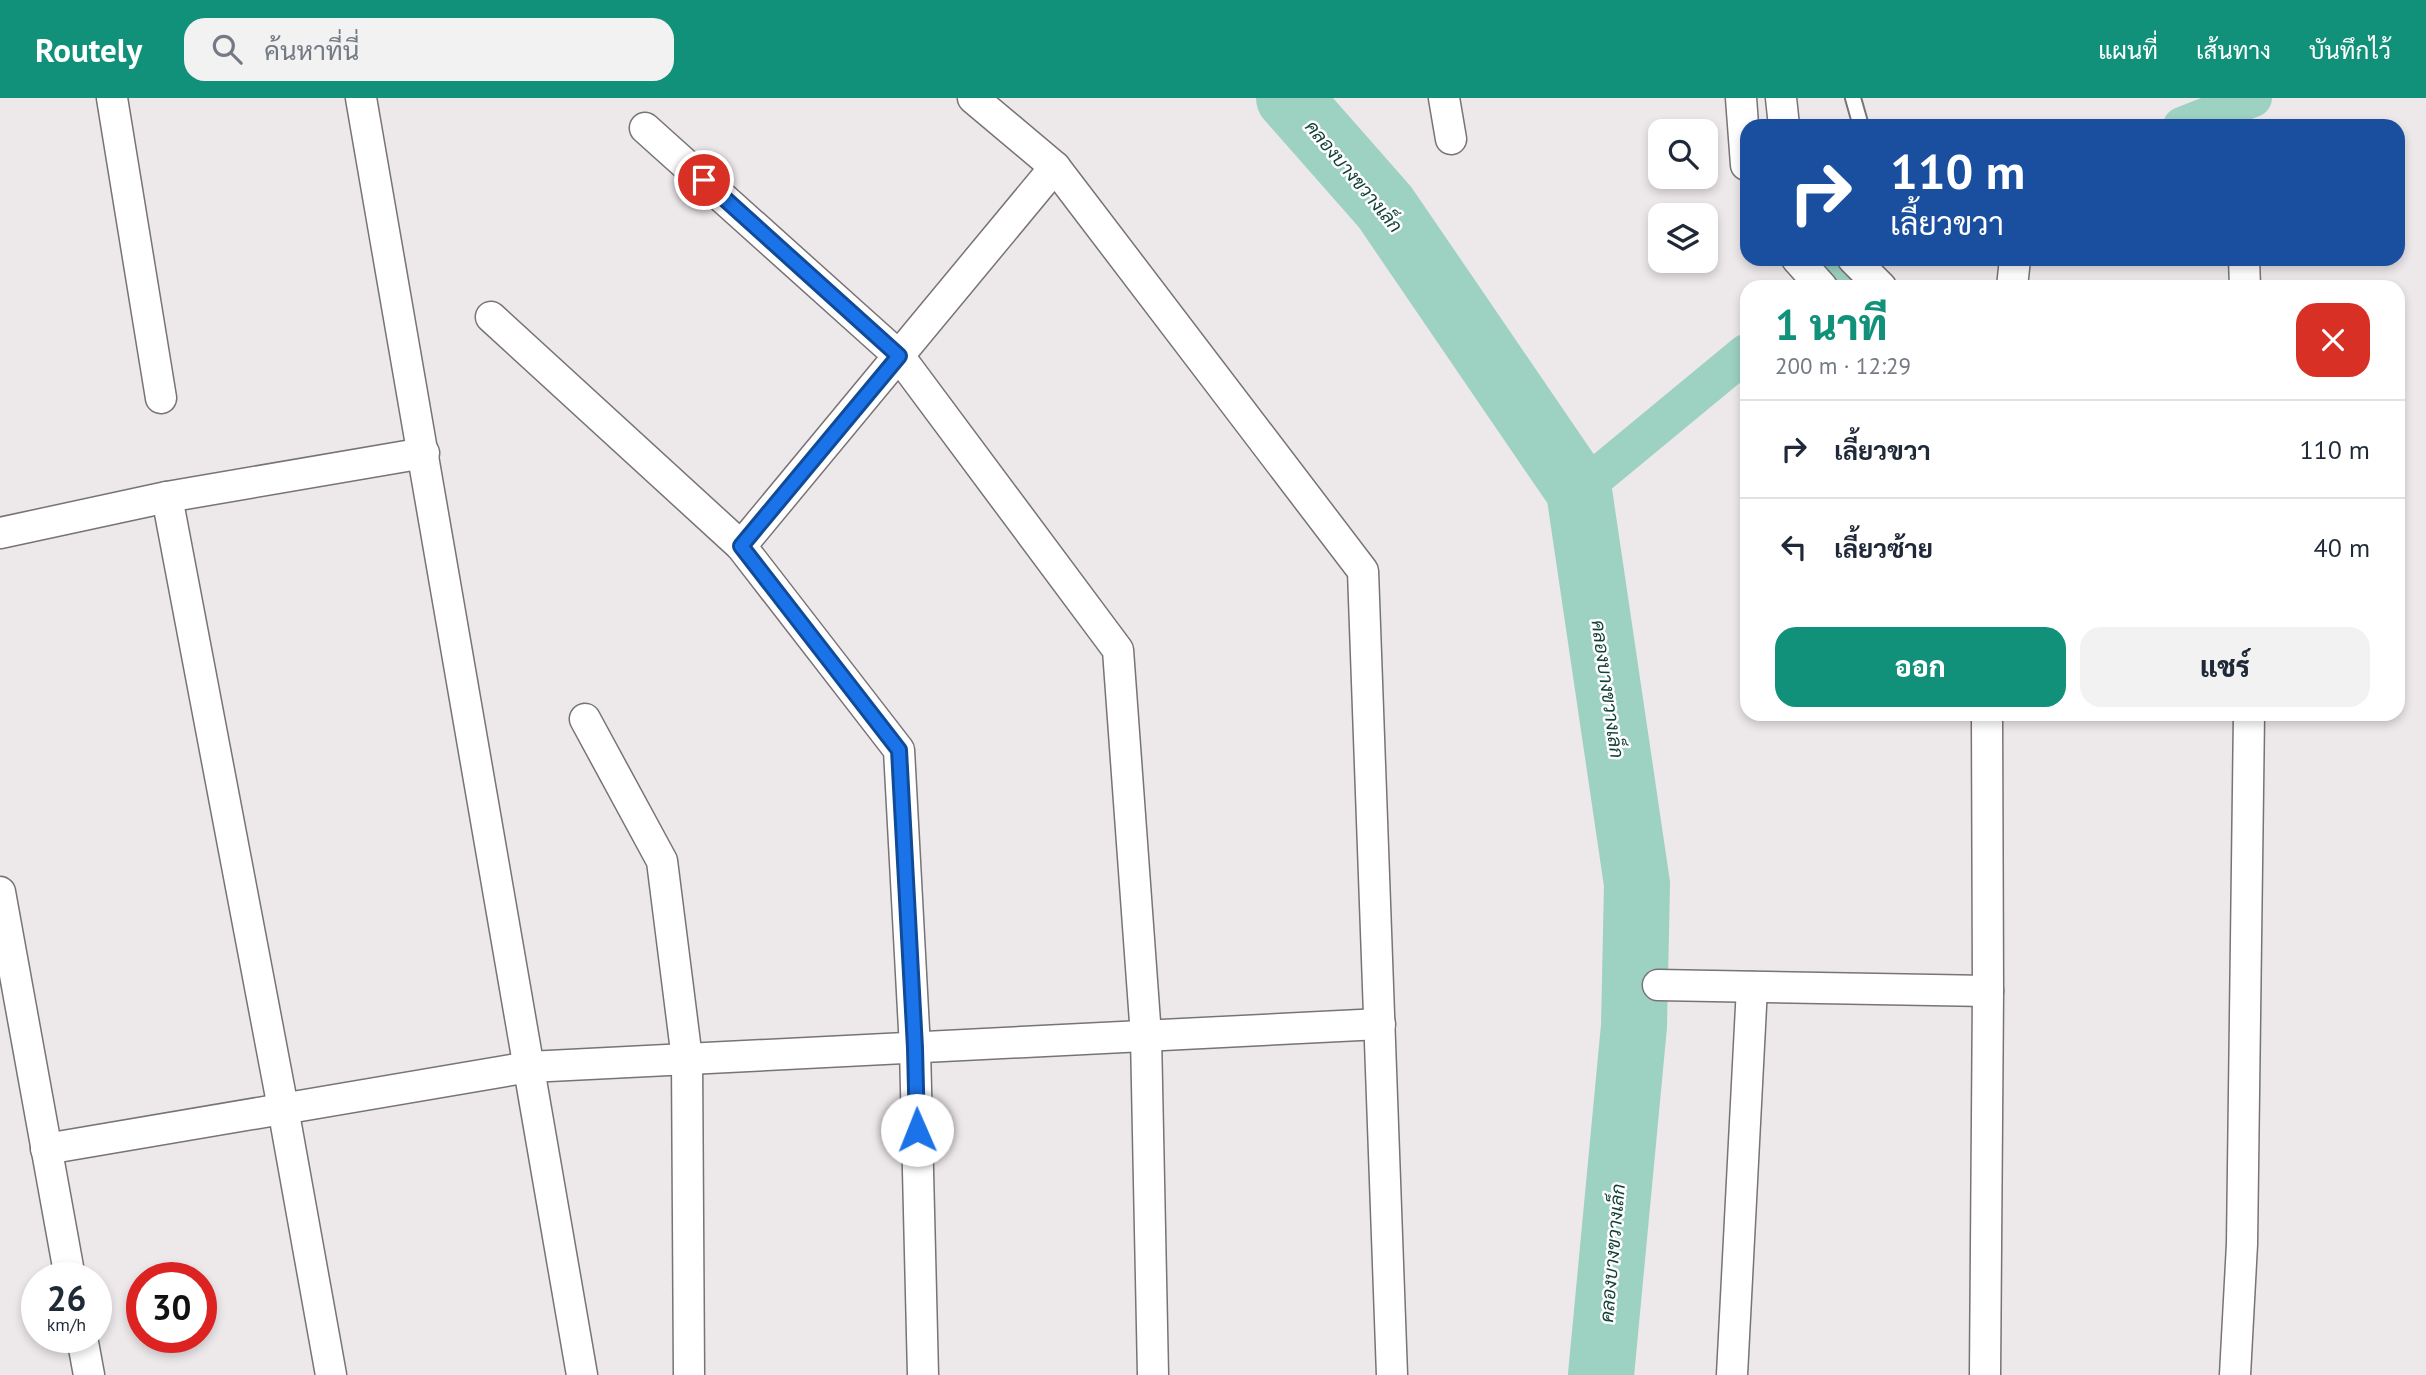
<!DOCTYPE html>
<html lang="th">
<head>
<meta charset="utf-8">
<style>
	body { margin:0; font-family:"PT Sans",Sarabun,sans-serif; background:#f2f2f3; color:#1f2937; height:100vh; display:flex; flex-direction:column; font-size:26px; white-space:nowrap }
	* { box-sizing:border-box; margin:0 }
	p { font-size:23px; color:#747a83 }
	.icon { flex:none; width:38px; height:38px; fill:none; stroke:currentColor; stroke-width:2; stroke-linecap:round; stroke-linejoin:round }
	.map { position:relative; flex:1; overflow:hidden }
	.side { position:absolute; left:1740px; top:182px; width:665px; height:441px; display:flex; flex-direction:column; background:#fff; border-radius:21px; box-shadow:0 4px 10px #0003 }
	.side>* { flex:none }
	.top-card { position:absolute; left:1740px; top:21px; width:665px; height:147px; border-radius:21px; box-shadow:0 4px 10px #0003; background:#1a4fa0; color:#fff; overflow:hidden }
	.controls { position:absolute; left:1648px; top:21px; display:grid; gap:14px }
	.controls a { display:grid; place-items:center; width:70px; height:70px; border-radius:14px; background:#fff; box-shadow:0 4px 10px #0003; font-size:35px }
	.speed { position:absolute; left:21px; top:1164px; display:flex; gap:14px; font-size:35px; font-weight:700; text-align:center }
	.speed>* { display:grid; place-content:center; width:91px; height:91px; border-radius:50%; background:#fff; box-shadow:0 4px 10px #0003; line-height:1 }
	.speed small { font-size:18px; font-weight:400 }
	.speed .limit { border:10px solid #d22; background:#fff; color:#111 }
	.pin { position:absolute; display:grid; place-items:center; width:60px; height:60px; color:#fff; margin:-30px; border:4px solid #fff; border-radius:50%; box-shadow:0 2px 7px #0007 }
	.me { position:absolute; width:77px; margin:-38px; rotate:359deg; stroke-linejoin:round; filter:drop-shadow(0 0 5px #0008) }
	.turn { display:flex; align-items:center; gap:24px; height:147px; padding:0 35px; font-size:32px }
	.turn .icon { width:91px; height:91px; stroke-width:2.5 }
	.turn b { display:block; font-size:49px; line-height:60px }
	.round { display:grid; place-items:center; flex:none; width:74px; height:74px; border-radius:21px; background:#f2f2f3 }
	.head { display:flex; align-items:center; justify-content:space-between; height:119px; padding:0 35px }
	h1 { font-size:42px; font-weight:800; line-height:52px; color:#119179 }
	.action { display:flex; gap:14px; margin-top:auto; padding:14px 35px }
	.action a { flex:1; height:80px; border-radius:21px; background:#119179; color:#fff; font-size:28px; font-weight:800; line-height:80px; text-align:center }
	.action a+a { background:#f2f2f3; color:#1f2937 }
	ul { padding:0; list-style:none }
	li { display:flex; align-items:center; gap:21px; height:98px; padding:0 35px; border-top:2px solid #e0e1e3 }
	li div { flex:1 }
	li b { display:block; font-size:26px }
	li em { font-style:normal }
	header { display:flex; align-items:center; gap:42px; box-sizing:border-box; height:98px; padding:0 35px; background:#119179; color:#fff }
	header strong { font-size:33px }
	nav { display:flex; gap:38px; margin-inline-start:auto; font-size:24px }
	.search { width:490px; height:63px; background:#f2f2f3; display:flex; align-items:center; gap:18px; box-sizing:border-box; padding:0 24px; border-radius:21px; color:#747a83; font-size:26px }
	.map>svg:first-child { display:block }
</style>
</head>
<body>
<header>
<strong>Routely</strong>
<div class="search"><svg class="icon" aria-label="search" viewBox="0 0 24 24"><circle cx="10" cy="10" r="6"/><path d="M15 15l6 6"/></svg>ค้นหาที่นี่</div>
<nav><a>แผนที่</a><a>เส้นทาง</a><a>บันทึกไว้</a></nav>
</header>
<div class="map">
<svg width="2426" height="1277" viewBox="0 0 2426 1277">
	<rect width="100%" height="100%" fill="#ede8ea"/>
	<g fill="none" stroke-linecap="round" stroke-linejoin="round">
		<g stroke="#9dd1c2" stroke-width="38">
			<path d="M2182 28 2253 0"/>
			<path d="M1827 189 1861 161"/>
			<path d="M1579 393 1746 255"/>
		</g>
		<path stroke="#9dd1c2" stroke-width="66" d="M1289 0 1385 109 1579 393 1637 786 1634 928 1601 1277"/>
		<defs>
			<path id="service" d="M1853 0 1861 28"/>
			<g id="minor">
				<path d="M112 0 161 300"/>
				<path d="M361 0 582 1277"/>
				<path d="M973 0 1055 69 1363 473 1392 1277"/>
				<path d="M1444 0 1451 41"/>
				<path d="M1741 0 1746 67"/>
				<path d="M1781 0 1784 28"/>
				<path d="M645 30 899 258 1118 552 1146 938 1153 1277"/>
				<path d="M1797 161 1822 189"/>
				<path d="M1853 161 1881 189"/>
				<path d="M2244 161 2245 189"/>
				<path d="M2012 189 2015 161"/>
				<path d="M491 219 741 448 899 652 915 950 923 1277"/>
				<path d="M167 399 283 1010 331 1277"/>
				<path d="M0 435 167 399 424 355"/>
				<path d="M741 448 1055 69"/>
				<path d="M585 621 662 763 687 961 689 1277"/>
				<path d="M0 794 70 1180"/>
				<path d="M1658 887 1988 893"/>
				<path d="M46 1051 529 969 1380 926"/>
				<path d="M82 1239 89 1277"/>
				<path d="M1732 1277 1752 889"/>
				<path d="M1985 1277 1988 893 1987 616"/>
				<path d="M2235 1277 2242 1146 2249 616"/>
			</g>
		</defs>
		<use href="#service" stroke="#787375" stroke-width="18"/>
		<use href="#minor" stroke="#787375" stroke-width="33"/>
		<use href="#service" stroke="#fff" stroke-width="14"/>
		<use href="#minor" stroke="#fff" stroke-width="30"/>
	</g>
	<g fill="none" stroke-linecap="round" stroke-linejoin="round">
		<defs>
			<path id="route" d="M704 82 899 258 741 448 899 652 915 950 917 1032"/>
		</defs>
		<use href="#route" stroke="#114b97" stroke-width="18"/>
		<use href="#route" stroke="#1a73e8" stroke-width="12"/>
	</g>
	<g text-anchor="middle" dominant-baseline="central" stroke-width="5" stroke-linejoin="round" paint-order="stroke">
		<g font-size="19" font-style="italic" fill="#113f35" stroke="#fff">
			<text transform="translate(1354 78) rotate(50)">คลองบางขวางเล็ก</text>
			<text transform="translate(1608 591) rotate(82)">คลองบางขวางเล็ก</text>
			<text transform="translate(1612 1155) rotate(-85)">คลองบางขวางเล็ก</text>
		</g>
	</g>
</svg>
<div class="controls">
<a><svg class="icon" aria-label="search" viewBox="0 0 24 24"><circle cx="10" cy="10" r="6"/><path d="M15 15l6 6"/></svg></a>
<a><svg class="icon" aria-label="layers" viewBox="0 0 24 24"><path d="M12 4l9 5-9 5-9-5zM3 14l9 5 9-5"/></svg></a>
</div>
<div class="speed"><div>26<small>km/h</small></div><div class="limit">30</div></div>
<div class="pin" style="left:704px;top:82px;background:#d93025"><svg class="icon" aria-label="arrive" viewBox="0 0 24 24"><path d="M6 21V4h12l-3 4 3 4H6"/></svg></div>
<svg class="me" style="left:917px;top:1032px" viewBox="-20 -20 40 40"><circle r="19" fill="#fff"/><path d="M0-13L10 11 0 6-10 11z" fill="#1a73e8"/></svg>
<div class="top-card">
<div class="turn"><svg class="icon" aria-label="right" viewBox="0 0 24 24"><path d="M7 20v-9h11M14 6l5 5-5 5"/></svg><div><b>110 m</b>เลี้ยวขวา</div></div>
</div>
<section class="side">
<div class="head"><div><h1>1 นาที</h1><p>200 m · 12:29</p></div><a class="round" style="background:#d93025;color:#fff"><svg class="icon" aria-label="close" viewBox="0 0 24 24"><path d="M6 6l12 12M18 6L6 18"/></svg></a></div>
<ul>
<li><svg class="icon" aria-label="right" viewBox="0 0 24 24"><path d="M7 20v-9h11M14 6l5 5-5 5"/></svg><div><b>เลี้ยวขวา</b></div><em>110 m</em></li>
<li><svg class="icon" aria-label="left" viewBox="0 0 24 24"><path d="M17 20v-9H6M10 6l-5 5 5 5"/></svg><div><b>เลี้ยวซ้าย</b></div><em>40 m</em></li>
</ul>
<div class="action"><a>ออก</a><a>แชร์</a></div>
</section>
</div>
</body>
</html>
